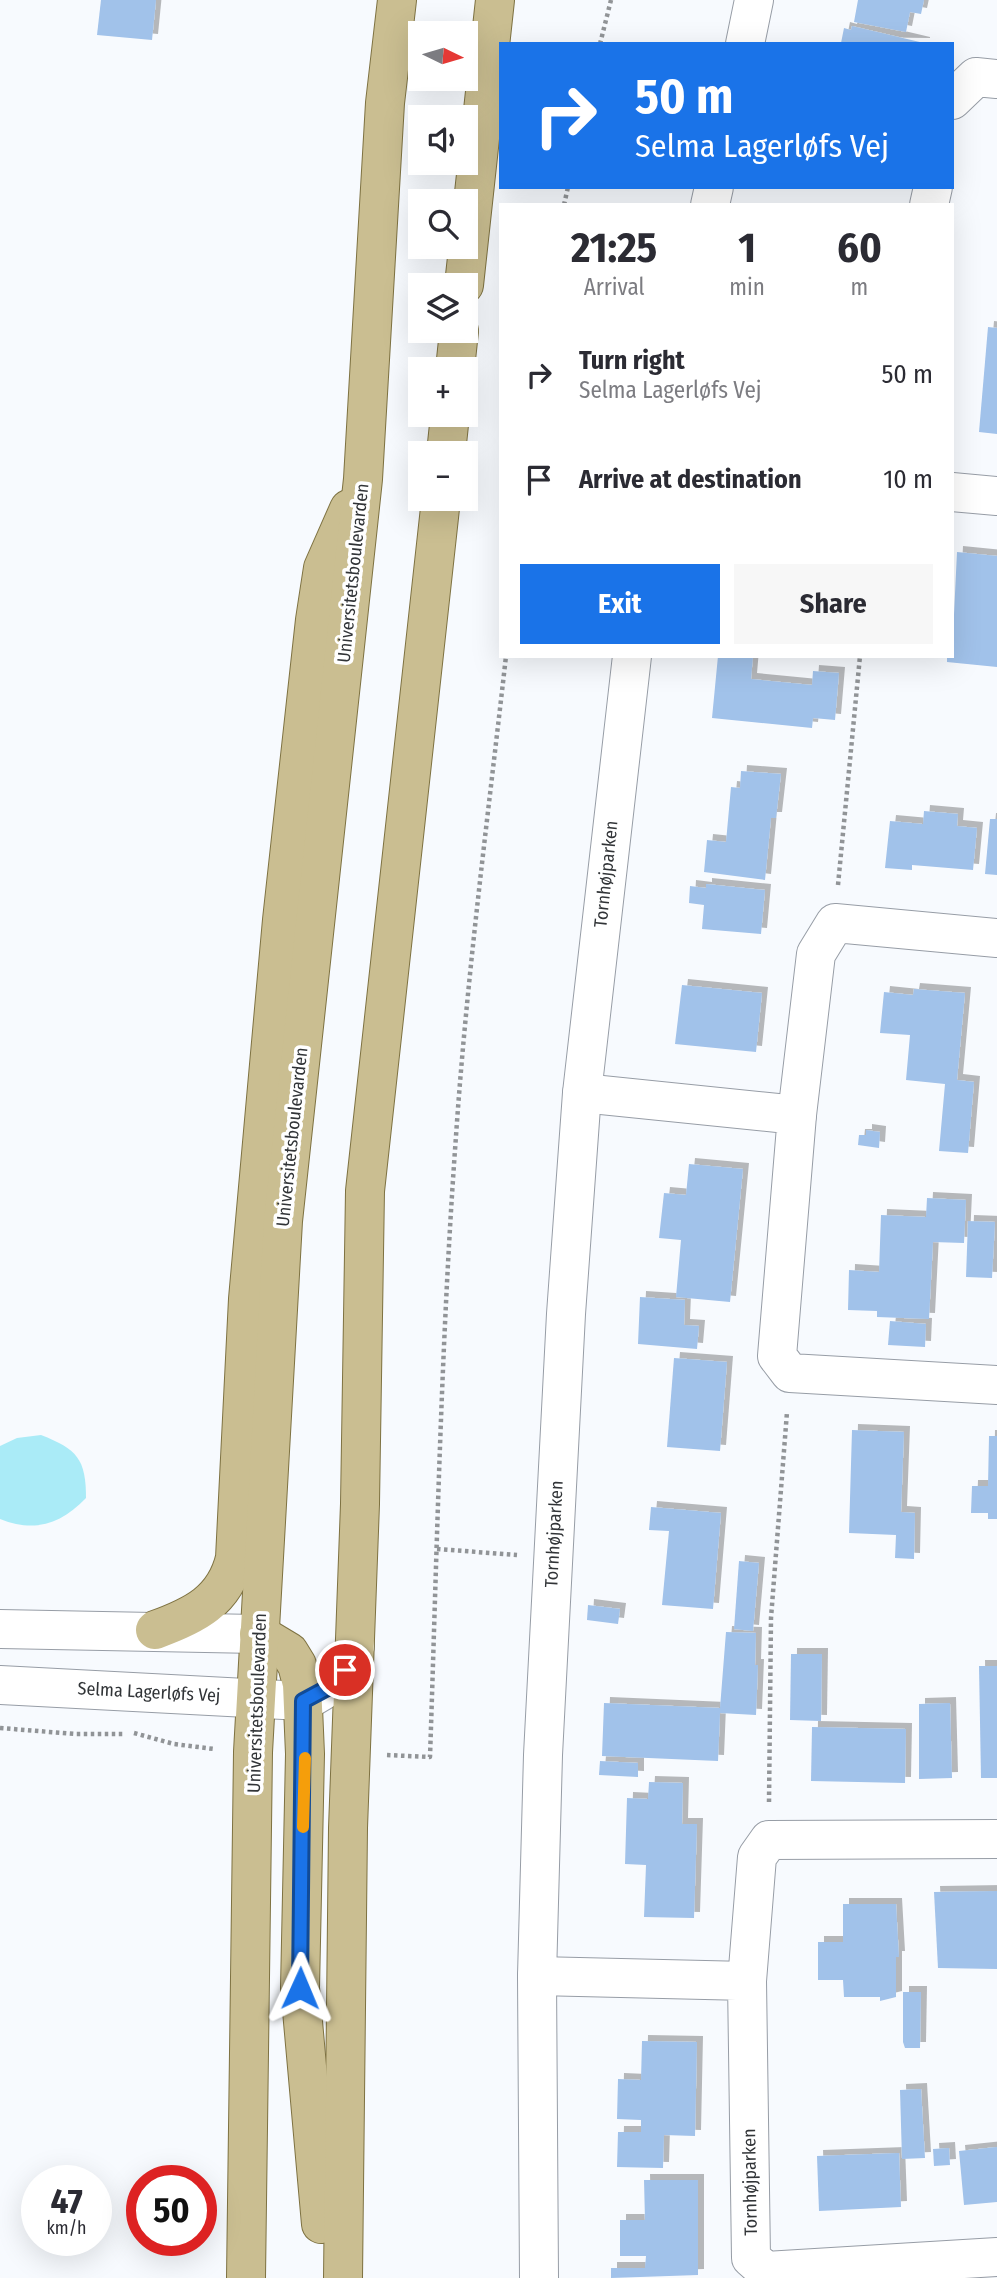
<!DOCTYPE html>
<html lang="en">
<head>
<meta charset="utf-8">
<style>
	body { margin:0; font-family:"Fira Sans Condensed",sans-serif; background:#f7f7f7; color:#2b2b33; height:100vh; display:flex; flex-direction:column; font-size:26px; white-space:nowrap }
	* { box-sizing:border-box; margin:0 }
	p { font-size:23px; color:#7c7c81 }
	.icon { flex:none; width:38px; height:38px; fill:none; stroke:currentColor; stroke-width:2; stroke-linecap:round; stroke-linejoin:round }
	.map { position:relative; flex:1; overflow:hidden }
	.side { position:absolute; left:499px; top:203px; width:455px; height:455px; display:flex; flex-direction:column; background:#fff; border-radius:0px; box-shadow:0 7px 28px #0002 }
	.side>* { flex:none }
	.top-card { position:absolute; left:499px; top:42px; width:455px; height:147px; border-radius:0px; box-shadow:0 7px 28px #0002; background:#1a73e8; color:#fff; overflow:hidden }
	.needle { width:46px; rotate:95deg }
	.buttons { position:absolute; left:408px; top:21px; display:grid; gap:14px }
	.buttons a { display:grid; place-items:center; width:70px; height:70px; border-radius:0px; background:#fff; box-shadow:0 7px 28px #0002; font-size:35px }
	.speed { position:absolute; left:21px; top:2165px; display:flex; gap:14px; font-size:35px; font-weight:700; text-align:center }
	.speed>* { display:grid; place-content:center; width:91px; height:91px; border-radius:50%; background:#fff; box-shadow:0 7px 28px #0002; line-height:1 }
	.speed small { font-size:18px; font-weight:400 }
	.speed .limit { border:10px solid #d22; background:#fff; color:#111 }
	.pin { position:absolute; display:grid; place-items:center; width:60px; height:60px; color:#fff; margin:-30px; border:4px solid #fff; border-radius:50%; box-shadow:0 2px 7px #0007 }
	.me { position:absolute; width:77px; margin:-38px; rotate:1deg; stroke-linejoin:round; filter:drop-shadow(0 0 5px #0008) }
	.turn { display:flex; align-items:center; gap:24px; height:147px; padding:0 21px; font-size:32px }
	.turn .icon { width:91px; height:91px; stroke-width:2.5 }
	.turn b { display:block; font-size:49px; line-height:60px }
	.eta { display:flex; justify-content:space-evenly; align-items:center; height:119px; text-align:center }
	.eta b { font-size:42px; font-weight:700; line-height:49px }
	.primary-button { display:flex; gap:14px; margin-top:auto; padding:14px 21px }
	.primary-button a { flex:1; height:80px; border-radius:0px; background:#1a73e8; color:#fff; font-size:28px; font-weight:700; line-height:80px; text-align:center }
	.primary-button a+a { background:#f7f7f7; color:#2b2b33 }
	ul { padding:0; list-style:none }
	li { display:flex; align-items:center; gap:21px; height:105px; padding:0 21px }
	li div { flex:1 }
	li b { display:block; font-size:26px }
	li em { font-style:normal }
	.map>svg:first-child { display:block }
</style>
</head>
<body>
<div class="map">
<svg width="997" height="2278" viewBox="0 0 997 2278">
	<defs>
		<filter id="shadow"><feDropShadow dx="6" dy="-6" stdDeviation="0" flood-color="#0004"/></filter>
	</defs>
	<rect width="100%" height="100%" fill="#f7fafe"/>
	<path fill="#aaebf7" d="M41 1435C77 1449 86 1459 86 1498 61 1524 35 1533 0 1519V1446L17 1438Z"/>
	<g fill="#a1c2ea" filter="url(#shadow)">
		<path d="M101 0H156L152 40 97 35Z"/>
		<path d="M858 0H924L921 14 910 12 906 32 854 22Z"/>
		<path d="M852 26 924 43V44L841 43 844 28 851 30Z"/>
		<path d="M988 327 997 328V434L979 432Z"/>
		<path d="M957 552 997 556V667L947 662V656H952Z"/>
		<path d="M718 656H753L751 679 812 685 813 671 839 673 835 720 813 718 812 728 712 718Z"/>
		<path d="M741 771 781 774 776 818H771L765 880 704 872 707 840 726 842 731 787 740 788Z"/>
		<path d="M924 811 958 814 957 826 977 828 973 870 912 865V870L885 868 890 821 923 824Z"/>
		<path d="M990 819H997V875L985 874Z"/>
		<path d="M706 884 765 890 761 934 702 929 704 905 689 903 690 886 706 888Z"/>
		<path d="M682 985 762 993 756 1052 675 1044Z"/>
		<path d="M914 989 965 993 957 1080 974 1082 968 1153 939 1151 945 1084 906 1080 910 1035 880 1033 884 992 913 995Z"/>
		<path d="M866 1130 880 1132 879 1148 858 1145 859 1135H866Z"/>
		<path d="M689 1164 743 1169 730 1302 676 1297 681 1240 659 1238 664 1193 686 1195Z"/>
		<path d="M927 1198 966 1200 964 1243 933 1242 929 1319 877 1317V1311L848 1310 849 1270 879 1272 881 1215 926 1217Z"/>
		<path d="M968 1221 995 1222 992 1278 966 1277Z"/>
		<path d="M640 1297 685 1300 684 1325 699 1326 697 1349 638 1344Z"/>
		<path d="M890 1321 926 1324 925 1347 888 1345Z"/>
		<path d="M674 1358 727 1362 720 1451 667 1447Z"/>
		<path d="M852 1430 904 1432 901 1512 915 1513 914 1559 895 1558 896 1535 849 1533Z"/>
		<path d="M989 1436H997V1519H988V1513H971L972 1486H988Z"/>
		<path d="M651 1507 721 1513 713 1609 662 1605 669 1531 649 1530Z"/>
		<path d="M739 1561 759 1563 753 1631 734 1629Z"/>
		<path d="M588 1605 620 1609 618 1624 587 1620Z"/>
		<path d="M726 1632 756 1633 755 1665H758L756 1715 720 1713 718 1761 602 1756 604 1703 720 1708Z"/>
		<path d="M791 1654H822L821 1721 790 1720Z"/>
		<path d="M979 1666H997V1778H981Z"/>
		<path d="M950 1703 952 1778 919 1779V1704Z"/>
		<path d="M812 1727 906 1729 905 1783 811 1781Z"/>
		<path d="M600 1761 638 1763V1777L599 1775Z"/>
		<path d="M649 1782 683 1783 682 1824H697L694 1918 644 1917 646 1865 625 1864 627 1798 648 1799Z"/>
		<path d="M997 1891V1969L938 1968 934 1892Z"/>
		<path d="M843 1904H896L899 1957H896V1997L880 2001V1997H844L843 1980H818V1942H843Z"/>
		<path d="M903 1992H921L920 2048H905L903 2042Z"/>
		<path d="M642 2041 697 2042 695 2136 664 2135 663 2168 617 2167 618 2132H641V2120L617 2119 618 2079 641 2080Z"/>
		<path d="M921 2089 925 2158 902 2159 900 2090Z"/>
		<path d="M997 2147V2202L964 2205 959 2151Z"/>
		<path d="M949 2148 950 2165 934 2166 933 2149Z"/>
		<path d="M899 2153 901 2207 819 2211 817 2156Z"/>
		<path d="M644 2180H698V2275L611 2278V2268H645L646 2256H620V2220H645Z"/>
	</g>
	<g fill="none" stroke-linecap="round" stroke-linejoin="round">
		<defs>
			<g id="minor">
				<path d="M745 44 754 0"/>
				<path d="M952 100 976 77 997 79"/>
				<path d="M710 205 714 187"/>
				<path d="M929 205 933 187"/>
				<path d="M952 492 997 496"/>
				<path d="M582 1093 797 1115 777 1356 790 1373 997 1385"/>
				<path d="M797 1115 816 954 835 923 997 938"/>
				<path d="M0 1629 259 1634"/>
				<path d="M0 1685 303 1701C331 1690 344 1673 355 1646"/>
				<path d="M537 1976 747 1981 751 2258 766 2271 997 2257"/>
				<path d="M747 1981 757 1857 769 1840 997 1839"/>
				<path d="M539 2278 537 1976 543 1755 566 1314 582 1093 632 656"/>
			</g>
			<g id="major">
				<path d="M464 285 495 0"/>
				<path d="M455 369 459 331"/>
				<path d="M446 453 450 415"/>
				<path d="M155 1630C194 1616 225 1601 235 1558L248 1299 282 920 315 620 323 568 349 509"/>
				<path d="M259 1634 289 1652 297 1665 302 1684 305 1754 300 1988 321 2224"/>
				<path d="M246 2278 253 1752 283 1221 363 479 385 103 397 0"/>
				<path d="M343 2278 348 1828 360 1504 365 1191 441 499"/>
			</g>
		</defs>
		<use href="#minor" stroke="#979da6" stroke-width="40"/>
		<use href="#major" stroke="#7e7242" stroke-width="40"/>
		<g stroke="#919497" stroke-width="4.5" stroke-dasharray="3.5 3.5" stroke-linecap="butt">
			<path d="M600 44 611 0"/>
			<path d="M564 205 568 187"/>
			<path d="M838 885 860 656"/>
			<path d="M437 1549 517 1555"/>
			<path d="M0 1728 75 1734H125"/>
			<path d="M134 1733 174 1744 214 1749"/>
			<path d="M387 1755 430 1757C437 1550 441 1342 456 1136 467 975 488 816 506 656"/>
			<path d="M769 1802 771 1618 787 1412"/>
		</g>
		<use href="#minor" stroke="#fff" stroke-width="38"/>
		<use href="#major" stroke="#cabe91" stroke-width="38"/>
	</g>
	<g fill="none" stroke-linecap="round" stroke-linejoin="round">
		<defs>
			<path id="route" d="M300 1988 303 1701 331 1686 345 1670"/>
		</defs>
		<use href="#route" stroke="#114b97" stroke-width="18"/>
		<use href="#route" stroke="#1a73e8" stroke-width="12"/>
		<path stroke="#f59e0b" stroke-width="12" d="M303 1827 305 1758"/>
	</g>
	<g text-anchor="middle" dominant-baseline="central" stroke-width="7" stroke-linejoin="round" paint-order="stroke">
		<g font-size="18" fill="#313437" stroke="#fff">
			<text transform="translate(353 573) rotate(-84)">Universitetsboulevarden</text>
			<text transform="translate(606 874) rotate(-84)">Tornhøjparken</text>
			<text transform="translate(292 1137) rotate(-84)">Universitetsboulevarden</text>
			<text transform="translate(554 1534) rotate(-87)">Tornhøjparken</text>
			<text transform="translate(149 1692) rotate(3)">Selma Lagerløfs Vej</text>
			<text transform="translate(257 1703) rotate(-88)">Universitetsboulevarden</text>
			<text transform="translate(750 2182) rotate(-91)">Tornhøjparken</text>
		</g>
	</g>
</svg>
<div class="buttons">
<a><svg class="needle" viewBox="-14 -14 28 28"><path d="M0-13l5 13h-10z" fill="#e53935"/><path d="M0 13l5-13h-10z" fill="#7c7c81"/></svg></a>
<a><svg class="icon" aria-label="sound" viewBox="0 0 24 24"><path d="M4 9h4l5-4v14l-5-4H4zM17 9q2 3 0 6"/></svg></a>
<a><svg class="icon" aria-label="search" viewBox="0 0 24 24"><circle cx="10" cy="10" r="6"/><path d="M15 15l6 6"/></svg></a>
<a><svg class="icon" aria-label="layers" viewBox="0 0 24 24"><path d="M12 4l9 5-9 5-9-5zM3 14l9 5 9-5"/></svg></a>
<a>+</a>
<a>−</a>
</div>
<div class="speed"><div>47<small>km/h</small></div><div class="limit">50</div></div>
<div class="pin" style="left:345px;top:1670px;background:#d93025"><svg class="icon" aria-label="arrive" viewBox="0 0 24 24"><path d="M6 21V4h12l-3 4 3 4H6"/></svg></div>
<svg class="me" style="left:300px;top:1988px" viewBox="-20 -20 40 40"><path d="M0-17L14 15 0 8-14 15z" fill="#1a73e8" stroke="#fff" stroke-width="4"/></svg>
<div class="top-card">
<div class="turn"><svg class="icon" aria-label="right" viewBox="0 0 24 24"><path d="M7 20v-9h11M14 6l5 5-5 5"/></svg><div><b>50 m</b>Selma Lagerløfs Vej</div></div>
</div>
<section class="side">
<div class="eta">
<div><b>21:25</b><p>Arrival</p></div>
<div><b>1</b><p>min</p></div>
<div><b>60</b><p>m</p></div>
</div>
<ul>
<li><svg class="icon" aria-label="right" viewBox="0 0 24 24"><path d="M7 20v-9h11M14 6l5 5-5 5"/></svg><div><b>Turn right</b><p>Selma Lagerløfs Vej</p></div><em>50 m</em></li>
<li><svg class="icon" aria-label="arrive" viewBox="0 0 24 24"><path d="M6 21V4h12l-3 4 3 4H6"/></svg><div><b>Arrive at destination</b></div><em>10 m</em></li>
</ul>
<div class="primary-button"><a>Exit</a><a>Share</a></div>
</section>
</div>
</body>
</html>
